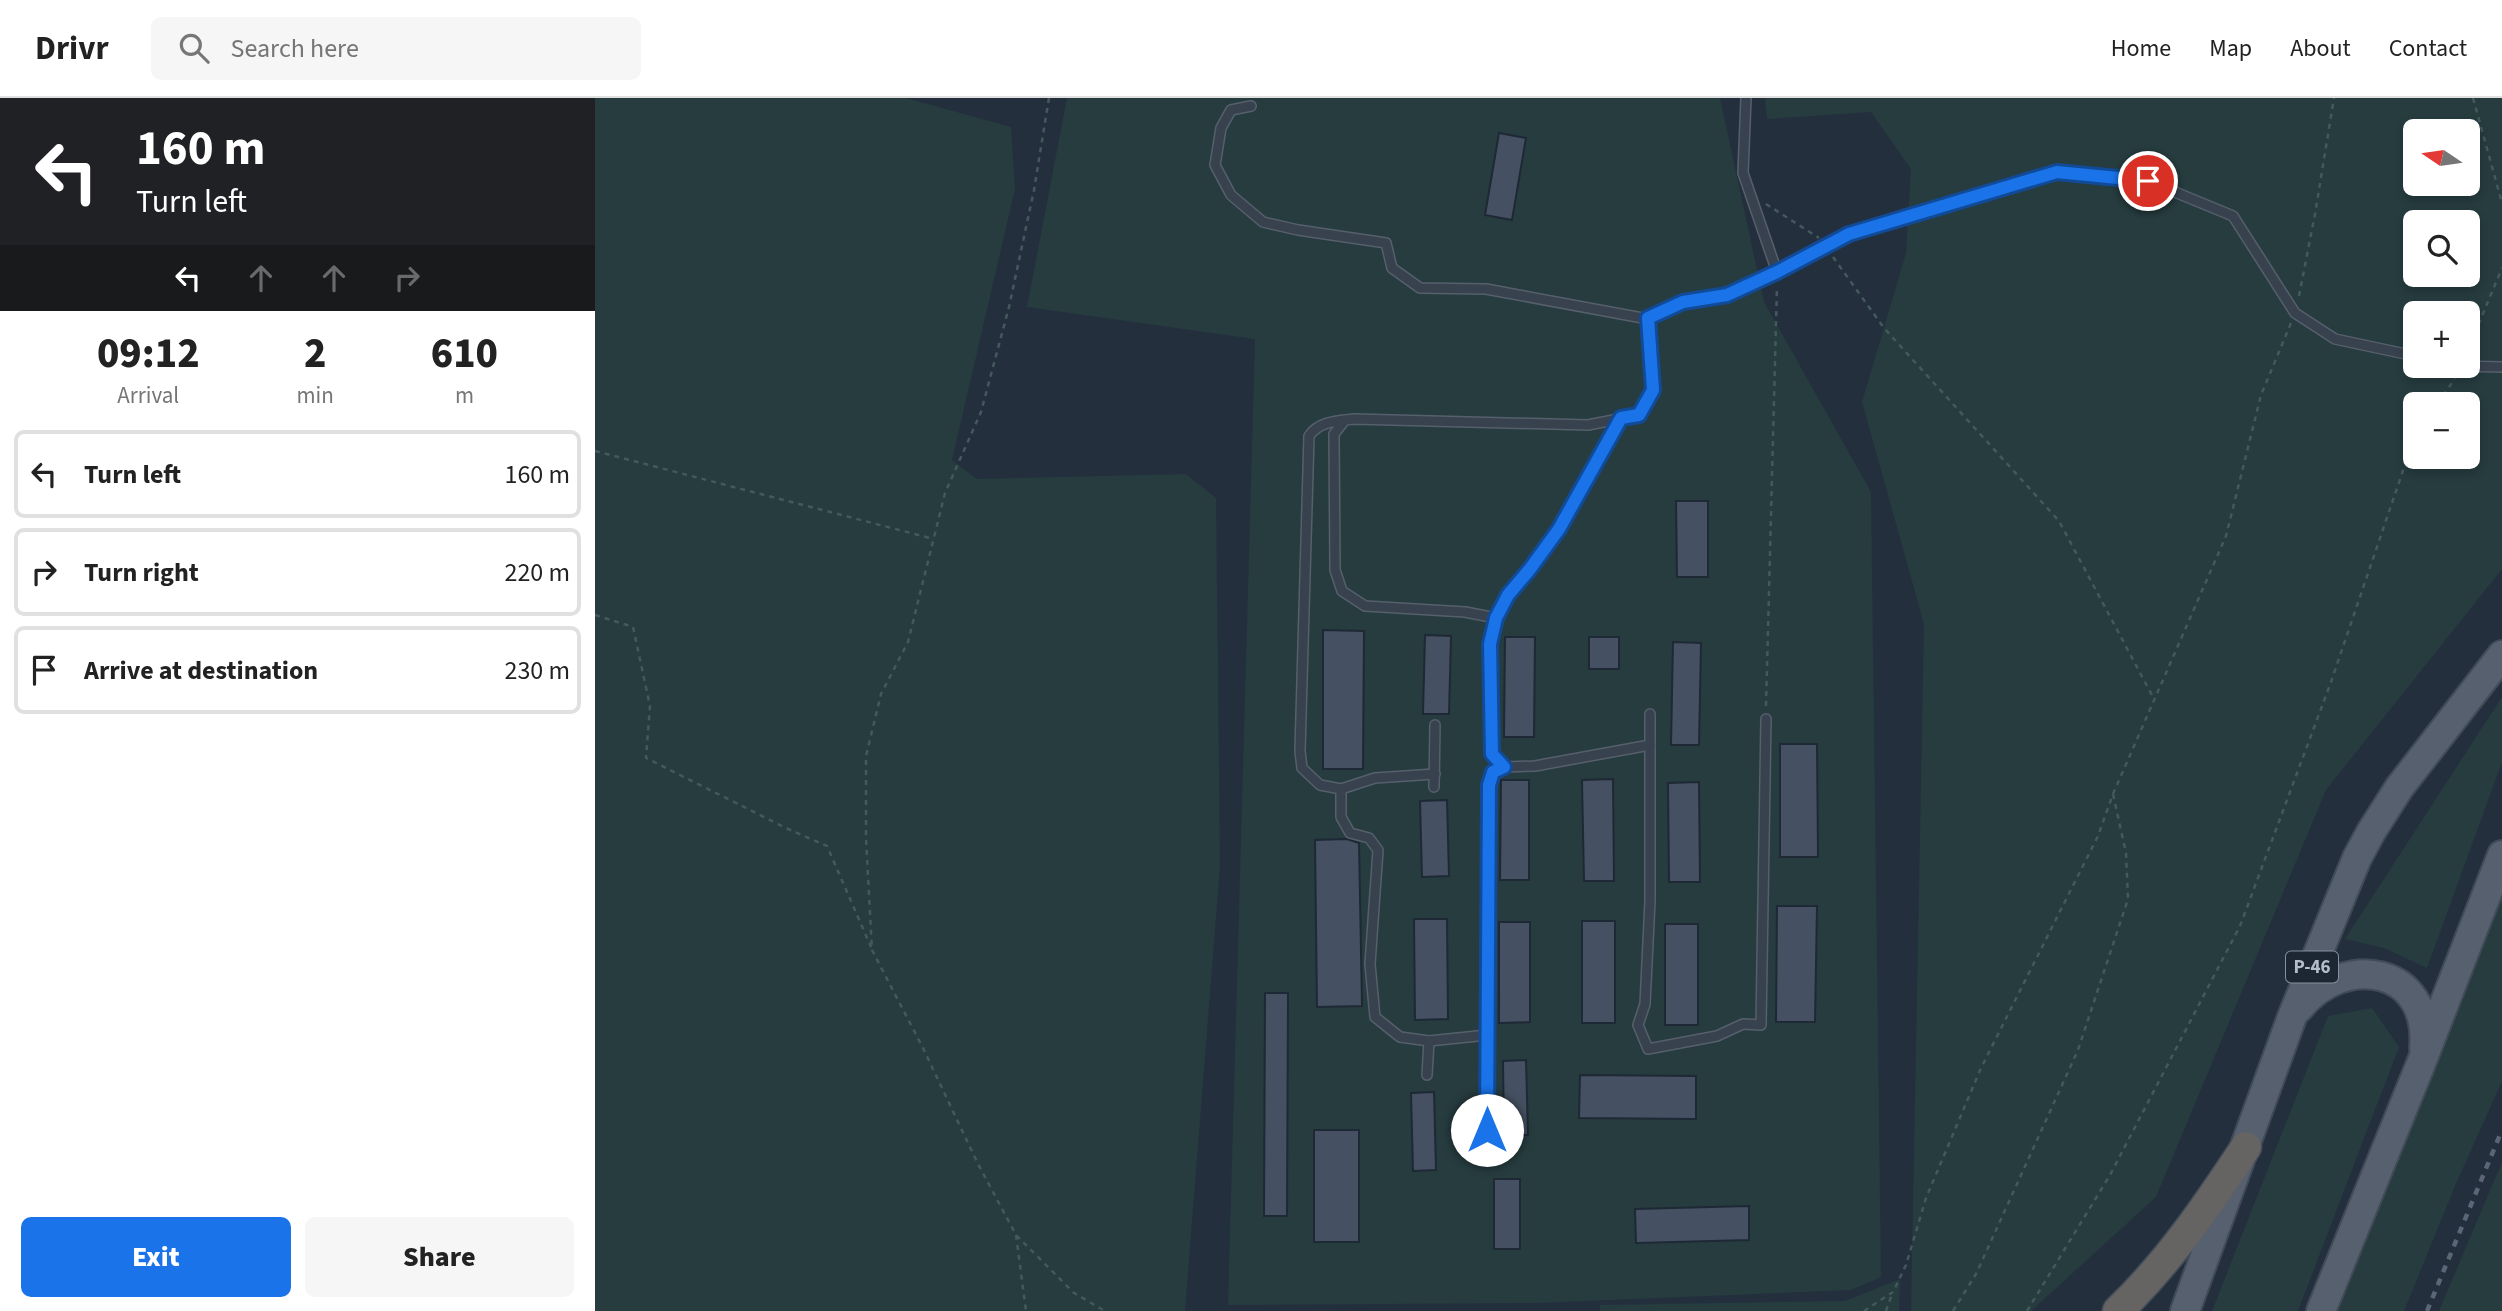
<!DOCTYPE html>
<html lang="en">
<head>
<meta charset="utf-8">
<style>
	body { margin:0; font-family:"Source Sans 3",sans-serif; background:#f6f6f6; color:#222; height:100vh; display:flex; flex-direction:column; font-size:26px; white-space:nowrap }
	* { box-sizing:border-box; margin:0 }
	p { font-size:23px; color:#767676 }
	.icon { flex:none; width:38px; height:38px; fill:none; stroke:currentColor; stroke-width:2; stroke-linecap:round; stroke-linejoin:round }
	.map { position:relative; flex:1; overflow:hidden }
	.panel { display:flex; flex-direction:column; background:#fff; width:595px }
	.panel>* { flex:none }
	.top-card { background:#202124; color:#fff; overflow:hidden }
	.needle { width:46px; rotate:283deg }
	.buttons { position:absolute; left:1808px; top:21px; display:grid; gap:14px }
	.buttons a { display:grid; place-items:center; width:77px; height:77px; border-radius:10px; background:#fff; box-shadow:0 4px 10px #0003; font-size:35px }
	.pin { position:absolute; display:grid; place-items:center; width:60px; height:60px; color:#fff; margin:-30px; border:4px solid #fff; border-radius:50%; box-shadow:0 2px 7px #0007 }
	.me { position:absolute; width:77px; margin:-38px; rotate:0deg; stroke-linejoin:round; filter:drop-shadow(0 0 5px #0008) }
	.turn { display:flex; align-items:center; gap:24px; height:147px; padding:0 21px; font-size:32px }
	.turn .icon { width:91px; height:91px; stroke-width:2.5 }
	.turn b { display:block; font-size:49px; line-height:60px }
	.lanes { display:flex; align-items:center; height:66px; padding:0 21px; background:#0003; justify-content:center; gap:35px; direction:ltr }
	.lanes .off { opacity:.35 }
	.eta { display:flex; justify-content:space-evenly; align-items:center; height:119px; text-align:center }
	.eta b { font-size:42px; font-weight:800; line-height:49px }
	.primary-button { display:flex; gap:14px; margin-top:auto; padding:14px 21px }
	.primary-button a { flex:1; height:80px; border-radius:10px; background:#1a73e8; color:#fff; font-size:28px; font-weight:800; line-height:80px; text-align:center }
	.primary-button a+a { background:#f6f6f6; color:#222 }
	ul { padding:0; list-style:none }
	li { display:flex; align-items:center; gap:21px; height:88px; margin:0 14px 10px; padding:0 7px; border:4px solid #e0e0e0; border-radius:10px }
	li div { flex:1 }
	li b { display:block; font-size:26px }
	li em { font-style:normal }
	header { display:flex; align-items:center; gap:42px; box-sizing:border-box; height:98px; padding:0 35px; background:#fff; border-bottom:2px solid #e0e0e0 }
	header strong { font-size:33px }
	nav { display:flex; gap:38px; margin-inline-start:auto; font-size:24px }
	.search { width:490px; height:63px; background:#f6f6f6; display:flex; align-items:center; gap:18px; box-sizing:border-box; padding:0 24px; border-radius:10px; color:#767676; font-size:26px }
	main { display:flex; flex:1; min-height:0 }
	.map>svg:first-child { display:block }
</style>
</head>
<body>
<header>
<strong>Drivr</strong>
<div class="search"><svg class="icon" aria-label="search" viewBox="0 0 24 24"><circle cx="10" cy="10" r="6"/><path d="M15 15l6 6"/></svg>Search here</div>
<nav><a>Home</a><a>Map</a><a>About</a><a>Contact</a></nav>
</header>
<main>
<section class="panel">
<div class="top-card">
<div class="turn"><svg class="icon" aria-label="left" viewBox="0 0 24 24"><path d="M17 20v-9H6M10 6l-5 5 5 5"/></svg><div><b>160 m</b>Turn left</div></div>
<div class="lanes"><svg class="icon" aria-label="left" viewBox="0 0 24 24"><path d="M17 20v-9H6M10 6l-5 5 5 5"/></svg><svg class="icon off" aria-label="ahead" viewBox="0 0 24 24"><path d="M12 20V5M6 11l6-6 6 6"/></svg><svg class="icon off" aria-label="ahead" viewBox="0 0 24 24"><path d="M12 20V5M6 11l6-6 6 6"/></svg><svg class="icon off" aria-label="right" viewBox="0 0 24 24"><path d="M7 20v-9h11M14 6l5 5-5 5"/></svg></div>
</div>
<div class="eta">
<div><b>09:12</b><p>Arrival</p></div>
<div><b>2</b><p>min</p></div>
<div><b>610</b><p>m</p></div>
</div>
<ul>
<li><svg class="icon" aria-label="left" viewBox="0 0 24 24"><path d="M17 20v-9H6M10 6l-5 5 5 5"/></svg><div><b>Turn left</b></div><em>160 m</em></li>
<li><svg class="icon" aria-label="right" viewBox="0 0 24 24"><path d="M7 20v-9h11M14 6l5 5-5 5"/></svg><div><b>Turn right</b></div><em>220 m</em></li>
<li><svg class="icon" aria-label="arrive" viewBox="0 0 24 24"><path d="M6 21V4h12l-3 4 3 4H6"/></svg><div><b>Arrive at destination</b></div><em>230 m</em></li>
</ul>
<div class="primary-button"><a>Exit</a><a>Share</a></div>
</section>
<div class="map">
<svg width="1907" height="1213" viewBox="0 0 1907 1213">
	<rect width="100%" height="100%" fill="#242f3e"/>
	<g fill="#263c3f" fill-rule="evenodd">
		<path d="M0 0H311L416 29 420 91 357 362 382 381 591 376 621 400 625 768 590 1213H0Z"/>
		<path d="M472 0H1125L1169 204 1276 394 1286 1179 1256 1192 941 1205 633 1207 660 241 432 209Z"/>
		<path d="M1170 0H1907V471L1731 692 1561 1099 1436 1213H1316L1329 526 1267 304 1311 155 1316 71 1276 14 1172 21ZM1820 33H1872V86H1820ZM1820 124H1872V177H1820ZM1820 215H1872V268H1820ZM1820 306H1872V359H1820Z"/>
		<path d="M1907 599V664L1832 870 1789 850 1750 841Z"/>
		<path d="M1907 790V983L1860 1088 1809 1213H1738Z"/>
		<path d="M1777 910 1804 949 1703 1213H1617L1733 918Z"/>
		<path d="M1907 1064V1213H1844Z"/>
		<path d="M1305 1181 1304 1213H1005V1207L1250 1203Z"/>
	</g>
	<g fill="#455162" stroke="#1f2835" stroke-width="2">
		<path d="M904 35 931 40 917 122 890 117Z"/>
		<path d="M1081 403H1113V479H1082Z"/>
		<path d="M728 532 769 533 768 671H728Z"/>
		<path d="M830 537 856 538 854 616H828Z"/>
		<path d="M910 539H940L939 639H909Z"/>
		<rect x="994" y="539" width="30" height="32"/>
		<path d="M1078 544 1106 545 1104 647H1076Z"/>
		<path d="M1185 646H1222L1223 759H1185Z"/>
		<path d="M1018 681 1019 783H989L987 682Z"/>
		<path d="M906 682H934V782H905Z"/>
		<path d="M1104 684 1105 784H1074L1073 685Z"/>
		<path d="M852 702 854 778 827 779 825 703Z"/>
		<path d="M752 741 764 745 767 908 722 909 720 742Z"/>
		<path d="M1182 808H1222L1220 924H1181Z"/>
		<path d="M819 821H852L853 921 820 922Z"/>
		<rect x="987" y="823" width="33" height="102"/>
		<path d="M904 824H935V924L904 925Z"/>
		<rect x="1070" y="826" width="33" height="101"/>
		<path d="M670 895H693L692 1118H669Z"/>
		<path d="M931 962 933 1037H909L908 963Z"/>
		<path d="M985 977 1101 978V1021L984 1020Z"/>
		<path d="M839 994 841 1072 818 1073 816 995Z"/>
		<rect x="719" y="1032" width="45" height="112"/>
		<rect x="899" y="1081" width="26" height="70"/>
		<path d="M1154 1108V1142L1041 1145 1040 1111Z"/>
	</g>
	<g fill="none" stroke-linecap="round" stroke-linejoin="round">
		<defs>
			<g id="service">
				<path d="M1151 0 1148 75 1182 174"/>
				<path d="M656 8 636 12 626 30 620 67 636 97 668 124 703 132 791 145 797 170 825 190 891 191 1053 221"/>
				<path d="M1862 268 1907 269"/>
				<path d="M750 322 739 336 740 472 747 493 770 508 870 514 901 520"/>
				<path d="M1055 616V803L1050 906 1043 927 1053 951 1122 938 1148 926 1166 927 1171 621"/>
				<path d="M909 669 897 656 895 546 901 520 913 497 935 471 964 431 1026 320"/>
				<path d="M840 676 780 680 746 691 725 687 707 670 705 653 714 338C724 323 742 323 759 321L993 327 1044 317 1058 292 1053 221 1088 204 1132 197 1182 174 1254 136 1462 74 1553 83 1638 118 1700 215 1740 241 1820 258"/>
				<path d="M839 689 840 627"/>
				<path d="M746 691V719L755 735 774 740 783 752 775 866 780 919 805 939 834 943 892 937"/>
				<path d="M832 977 834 943"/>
				<path d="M902 1049 892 1033 894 687 898 675 909 669 940 668 1055 647"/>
			</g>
			<g id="primary">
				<path d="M1704 910C1749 854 1836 868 1829 950"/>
				<path d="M1590 1213 1697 919 1762 760 1776 734 1804 690 1907 557"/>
				<path d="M1726 1213 1827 963 1907 757"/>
			</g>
			<path id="trunk" d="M1523 1213C1574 1164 1612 1108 1651 1049"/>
		</defs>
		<use href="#service" stroke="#565f6c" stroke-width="12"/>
		<use href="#primary" stroke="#414a57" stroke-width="32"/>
		<use href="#trunk" stroke="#434c59" stroke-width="33"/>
		<g stroke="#44595c" stroke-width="2.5" stroke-dasharray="5 5" stroke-linecap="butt">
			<path d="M454 0 439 92 414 209 386 314 350 395 313 544 286 596 271 658V741L277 852 328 950 382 1064 421 1137 479 1195 510 1213"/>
			<path d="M1878 0 1907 105"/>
			<path d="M1171 106 1224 140"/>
			<path d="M1238 159 1289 230 1464 423 1559 601"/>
			<path d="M1704 198 1720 116 1739 0"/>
			<path d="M1872 254 1907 170"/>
			<path d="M1843 306 1860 280"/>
			<path d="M0 353 339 441"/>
			<path d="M0 517 38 529 55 608 51 660 191 730 232 748 276 849"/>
			<path d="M1171 608 1182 188"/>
			<path d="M421 1137 431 1213"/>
			<path d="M1269 1213 1298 1194 1311 1167 1331 1100 1386 970 1503 738 1518 696 1631 438 1666 297 1696 225"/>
			<path d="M1291 1213 1297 1196"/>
			<path d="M1358 1213 1381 1176 1483 952 1533 801 1531 755 1518 696"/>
			<path d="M1432 1213 1515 1077 1645 828 1736 584 1815 352 1820 344"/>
		</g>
		<use href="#service" stroke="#38414e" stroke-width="9"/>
		<use href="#primary" stroke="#56606e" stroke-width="28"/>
		<use href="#trunk" stroke="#656462" stroke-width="30"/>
		<path stroke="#5a6575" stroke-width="4.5" stroke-dasharray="7 7" stroke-linecap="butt" d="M1832 1213 1907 1032"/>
	</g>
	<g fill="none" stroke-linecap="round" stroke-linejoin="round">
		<defs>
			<path id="route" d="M892 1032 894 687 898 674 909 669 897 656 895 546 901 520 913 497 935 471 964 431 1026 320 1044 317 1058 292 1053 220 1088 204 1132 197 1182 174 1254 136 1462 74 1553 83"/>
		</defs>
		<use href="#route" stroke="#114b97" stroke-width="18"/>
		<use href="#route" stroke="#1a73e8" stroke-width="12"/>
	</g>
	<g text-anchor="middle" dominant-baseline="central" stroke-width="6" stroke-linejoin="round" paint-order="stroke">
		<rect fill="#1d2633" stroke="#878f9c" stroke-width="2" x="1691" y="853.5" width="52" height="31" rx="5"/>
		<g font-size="19" font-weight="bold" fill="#b4bcc9">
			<text x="1717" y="869">Р-46</text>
		</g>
	</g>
</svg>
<div class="buttons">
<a><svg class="needle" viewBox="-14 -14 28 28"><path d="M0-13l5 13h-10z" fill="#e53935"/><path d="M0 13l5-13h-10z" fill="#767676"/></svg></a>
<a><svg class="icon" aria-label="search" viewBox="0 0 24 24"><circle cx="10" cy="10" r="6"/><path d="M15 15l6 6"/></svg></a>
<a>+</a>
<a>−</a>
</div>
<div class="pin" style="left:1553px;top:83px;background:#d93025"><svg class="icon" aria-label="arrive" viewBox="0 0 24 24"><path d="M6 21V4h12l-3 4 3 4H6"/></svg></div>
<svg class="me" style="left:892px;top:1032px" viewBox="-20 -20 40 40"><circle r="19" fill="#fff"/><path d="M0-13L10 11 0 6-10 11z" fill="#1a73e8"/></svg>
</div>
</main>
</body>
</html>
